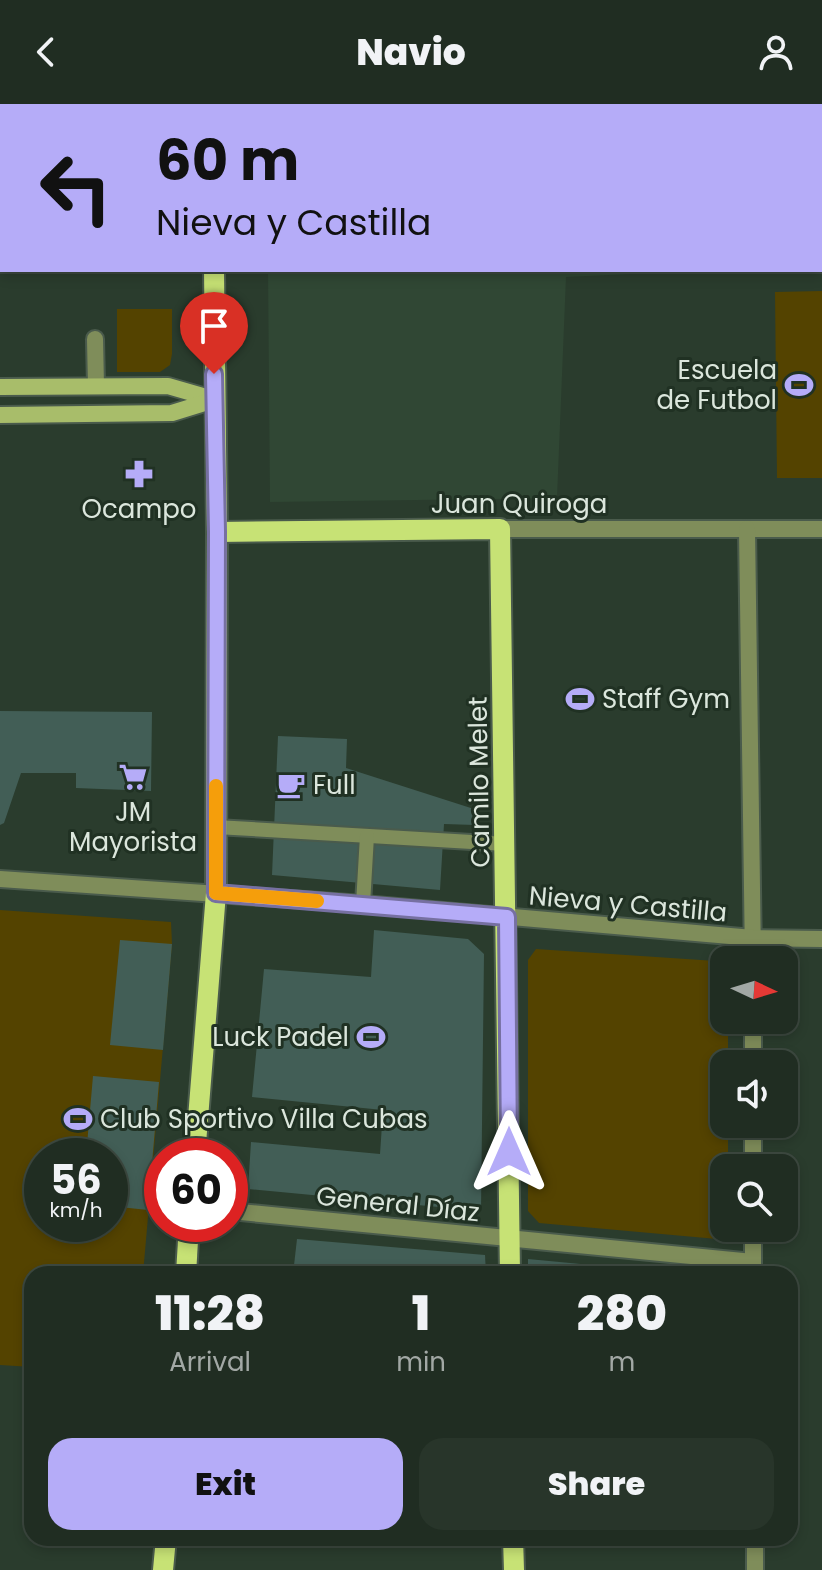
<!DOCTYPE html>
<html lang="en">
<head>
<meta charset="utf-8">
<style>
	body { margin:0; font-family:Poppins,sans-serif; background:#28352a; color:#f1f3f6; height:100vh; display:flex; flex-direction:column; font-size:30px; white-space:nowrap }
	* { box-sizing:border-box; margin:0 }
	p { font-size:26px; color:#a2a8a5 }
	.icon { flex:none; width:44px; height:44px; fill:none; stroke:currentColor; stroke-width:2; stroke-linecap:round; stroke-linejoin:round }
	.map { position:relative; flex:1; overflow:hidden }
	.drawer { position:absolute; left:24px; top:1162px; width:774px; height:280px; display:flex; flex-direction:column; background:#202d22; border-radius:24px; box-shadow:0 4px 12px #0003,0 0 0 2px #3d4940 }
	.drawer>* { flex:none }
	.guide { position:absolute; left:0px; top:0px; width:822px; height:168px; box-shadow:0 4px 12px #0003,0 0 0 2px #3d4940; background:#b5acf8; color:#111; overflow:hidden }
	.needle { width:52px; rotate:94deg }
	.buttons { position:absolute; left:710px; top:842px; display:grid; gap:16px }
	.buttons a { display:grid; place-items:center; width:88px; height:88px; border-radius:16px; background:#202d22; box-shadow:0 4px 12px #0003,0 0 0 2px #3d4940; font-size:40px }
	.speed { position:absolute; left:24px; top:1034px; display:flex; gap:16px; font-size:40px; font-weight:700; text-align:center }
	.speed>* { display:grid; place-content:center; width:104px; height:104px; border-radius:50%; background:#202d22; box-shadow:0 4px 12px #0003,0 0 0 2px #3d4940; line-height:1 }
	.speed small { font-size:20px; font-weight:400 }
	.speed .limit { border:12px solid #d22; background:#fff; color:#111 }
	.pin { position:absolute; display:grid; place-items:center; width:68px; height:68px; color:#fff; margin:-82px -34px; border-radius:50% 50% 50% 0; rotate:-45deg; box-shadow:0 0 8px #0007 }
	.pin .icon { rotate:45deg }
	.me { position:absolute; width:88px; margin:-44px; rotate:0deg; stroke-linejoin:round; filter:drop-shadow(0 0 6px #0008) }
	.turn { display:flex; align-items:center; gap:28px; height:168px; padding:0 24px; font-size:36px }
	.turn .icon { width:104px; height:104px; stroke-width:2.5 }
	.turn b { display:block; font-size:56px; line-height:68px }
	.eta { display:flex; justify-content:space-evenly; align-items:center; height:136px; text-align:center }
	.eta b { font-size:48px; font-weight:800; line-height:56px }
	.button { display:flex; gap:16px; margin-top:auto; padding:16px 24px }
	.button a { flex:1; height:92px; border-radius:24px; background:#b5acf8; color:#111; font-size:32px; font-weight:800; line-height:92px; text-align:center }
	.button a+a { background:#28352a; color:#f1f3f6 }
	header { display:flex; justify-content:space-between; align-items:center; height:104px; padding:0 24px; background:#202d22; font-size:36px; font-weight:800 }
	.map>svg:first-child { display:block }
</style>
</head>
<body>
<header><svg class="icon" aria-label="back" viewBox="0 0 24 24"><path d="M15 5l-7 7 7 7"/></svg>Navio<svg class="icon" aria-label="person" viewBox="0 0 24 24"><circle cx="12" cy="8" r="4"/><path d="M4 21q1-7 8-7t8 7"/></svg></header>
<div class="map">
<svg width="822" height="1466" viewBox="0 0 822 1466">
	<rect width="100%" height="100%" fill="#2a3c2d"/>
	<g fill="#304734">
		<path d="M268 0H822V161H820V2Z"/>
		<path d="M268 166H716L566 173 557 394 270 398Z"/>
	</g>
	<g fill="#544300" fill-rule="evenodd">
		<path d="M822 187V374H777L775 188Z"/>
		<path d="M117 205H172V250L170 261 160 268H117Z"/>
		<path d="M0 806 171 818 172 840 143 1170H32V1263L0 1261ZM42 1052H110V1120H42Z"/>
		<path d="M536 845 716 857 724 866V916H728V960H724V1020H728V1064H724V1124H727L717 1135 539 1119 528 1107V856Z"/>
	</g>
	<g fill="#425e56">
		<path d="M0 607 152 608 151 687 76 684V669H21L4 719 0 721Z"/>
		<path d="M278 632 347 635 346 664 474 705 475 721 444 720 440 786 272 771Z"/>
		<path d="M374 826 468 835 484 850 481 1107 248 1085 251 1038 380 1050 383 1006 252 993 264 865 371 873Z"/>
		<path d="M120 836 172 840 163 946 110 941Z"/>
		<path d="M93 972 159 978 148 1106 110 1102V1052H86Z"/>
		<path d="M297 1135 485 1151 486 1170H293Z"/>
		<path d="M528 1155 665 1168V1170H528Z"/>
	</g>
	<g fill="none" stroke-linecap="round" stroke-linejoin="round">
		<defs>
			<g id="lane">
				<path d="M216 723 506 740"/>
				<path d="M363 800 367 732"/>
			</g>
			<g id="street">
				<path d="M0 10H2"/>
				<path d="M95 235 96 282"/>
				<path d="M500 425H822"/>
				<path d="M747 425 753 856"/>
				<path d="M0 775 363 800 753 834 822 835"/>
				<path d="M753 960V916"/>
				<path d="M753 1064V1020"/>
				<path d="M230 1107 753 1158"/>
				<path d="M753 1124V1170"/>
				<path d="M755 1434V1466"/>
			</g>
			<g id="secondary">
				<path d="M0 283 168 282 213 295"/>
				<path d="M0 311 172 309 214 296"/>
			</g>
			<g id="primary">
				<path d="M213 0V2"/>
				<path d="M217 428 500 425 510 1170"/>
				<path d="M195 1052 216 789 217 428 214 166"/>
				<path d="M186 1170 189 1120"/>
				<path d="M513 1434 514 1466"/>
				<path d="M163 1466 166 1434"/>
			</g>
		</defs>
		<use href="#lane" stroke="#4a5b4c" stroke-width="18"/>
		<use href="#street" stroke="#4a5b4c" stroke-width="20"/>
		<use href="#secondary" stroke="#4a5b4c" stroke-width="20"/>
		<use href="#primary" stroke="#4a5b4c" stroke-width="24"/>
		<use href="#lane" stroke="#7f8d5a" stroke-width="14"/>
		<use href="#street" stroke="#7f8d5a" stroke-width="16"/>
		<use href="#secondary" stroke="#a8bd6a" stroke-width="16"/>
		<use href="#primary" stroke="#c7e275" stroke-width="20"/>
	</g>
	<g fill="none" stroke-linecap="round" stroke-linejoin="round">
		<defs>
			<path id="route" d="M214 270 217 428 216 789 507 813 509 1048"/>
		</defs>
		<use href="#route" stroke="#7670a1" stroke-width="20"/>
		<use href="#route" stroke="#b5acf8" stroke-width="14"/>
		<path stroke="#f59e0b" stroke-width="14" d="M216 682V789L317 797"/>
	</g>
	<defs>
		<symbol id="stadium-bare" viewBox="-9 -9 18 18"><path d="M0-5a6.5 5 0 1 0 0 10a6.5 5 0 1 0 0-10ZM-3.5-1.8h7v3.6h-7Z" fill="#b5acf8" stroke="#203123" stroke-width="2.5" paint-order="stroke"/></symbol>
		<symbol id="pharmacy-bare" viewBox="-9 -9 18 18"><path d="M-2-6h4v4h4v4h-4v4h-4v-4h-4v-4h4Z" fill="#b5acf8" stroke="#203123" stroke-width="2.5" paint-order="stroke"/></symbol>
		<symbol id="supermarket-bare" viewBox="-9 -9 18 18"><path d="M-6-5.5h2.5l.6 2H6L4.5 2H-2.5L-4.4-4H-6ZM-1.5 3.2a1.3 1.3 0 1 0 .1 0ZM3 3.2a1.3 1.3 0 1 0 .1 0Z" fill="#b5acf8" stroke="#203123" stroke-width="2.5" paint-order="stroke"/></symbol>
		<symbol id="cafe-bare" viewBox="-9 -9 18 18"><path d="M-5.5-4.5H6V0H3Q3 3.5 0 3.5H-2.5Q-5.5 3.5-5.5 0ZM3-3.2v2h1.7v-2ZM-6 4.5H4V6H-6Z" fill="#b5acf8" stroke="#203123" stroke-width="2.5" paint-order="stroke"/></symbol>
	</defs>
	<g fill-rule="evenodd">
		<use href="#stadium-bare" x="779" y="261" width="40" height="40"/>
		<use href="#pharmacy-bare" x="119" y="350" width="40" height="40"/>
		<use href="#stadium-bare" x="560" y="575" width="40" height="40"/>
		<use href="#supermarket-bare" x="113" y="653" width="40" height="40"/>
		<use href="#cafe-bare" x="271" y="661" width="40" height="40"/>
		<use href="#stadium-bare" x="351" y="913" width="40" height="40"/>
		<use href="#stadium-bare" x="58" y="995" width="40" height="40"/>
	</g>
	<g text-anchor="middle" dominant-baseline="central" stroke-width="6" stroke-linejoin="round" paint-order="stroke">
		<g font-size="26" fill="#dbe6dc" stroke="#203123" text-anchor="start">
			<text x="777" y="266" text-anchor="end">Escuela<tspan x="777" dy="30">de Futbol</tspan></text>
			<text x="139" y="405" text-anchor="middle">Ocampo</text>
			<text x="602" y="595">Staff Gym</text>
			<text x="313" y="681">Full</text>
			<text x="133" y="708" text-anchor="middle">JM<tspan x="133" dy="30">Mayorista</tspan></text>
			<text x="349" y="933" text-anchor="end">Luck Padel</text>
			<text x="100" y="1015">Club Sportivo Villa Cubas</text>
		</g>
		<g font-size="26" fill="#dbe6dc" stroke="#203123">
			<text x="519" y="400">Juan Quiroga</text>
			<text transform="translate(479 678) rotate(-91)">Camilo Melet</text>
			<text transform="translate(628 800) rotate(5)">Nieva y Castilla</text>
			<text transform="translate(398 1100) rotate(6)">General Díaz</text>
		</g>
	</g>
</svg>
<div class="buttons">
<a><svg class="needle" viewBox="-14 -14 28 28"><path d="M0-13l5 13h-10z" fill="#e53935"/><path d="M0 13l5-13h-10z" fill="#a2a8a5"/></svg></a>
<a><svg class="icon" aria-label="sound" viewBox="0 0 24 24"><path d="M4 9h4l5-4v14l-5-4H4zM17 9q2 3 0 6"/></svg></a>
<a><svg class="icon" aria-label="search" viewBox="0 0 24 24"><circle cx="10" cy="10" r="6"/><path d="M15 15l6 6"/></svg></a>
</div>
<div class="speed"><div>56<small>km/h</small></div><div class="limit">60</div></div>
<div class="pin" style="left:214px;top:270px;background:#d93025"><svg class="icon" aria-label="arrive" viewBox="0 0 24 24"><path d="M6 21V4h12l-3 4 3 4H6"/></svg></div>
<svg class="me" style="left:509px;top:1048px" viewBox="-20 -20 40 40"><path d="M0-17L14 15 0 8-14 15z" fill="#b5acf8" stroke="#fff" stroke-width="4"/></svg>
<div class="guide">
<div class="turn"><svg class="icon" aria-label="left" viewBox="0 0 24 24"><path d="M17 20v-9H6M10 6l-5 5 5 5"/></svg><div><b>60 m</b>Nieva y Castilla</div></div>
</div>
<section class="drawer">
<div class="eta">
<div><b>11:28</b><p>Arrival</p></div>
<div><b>1</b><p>min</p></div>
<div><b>280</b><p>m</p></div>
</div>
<div class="button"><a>Exit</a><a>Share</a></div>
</section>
</div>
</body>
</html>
